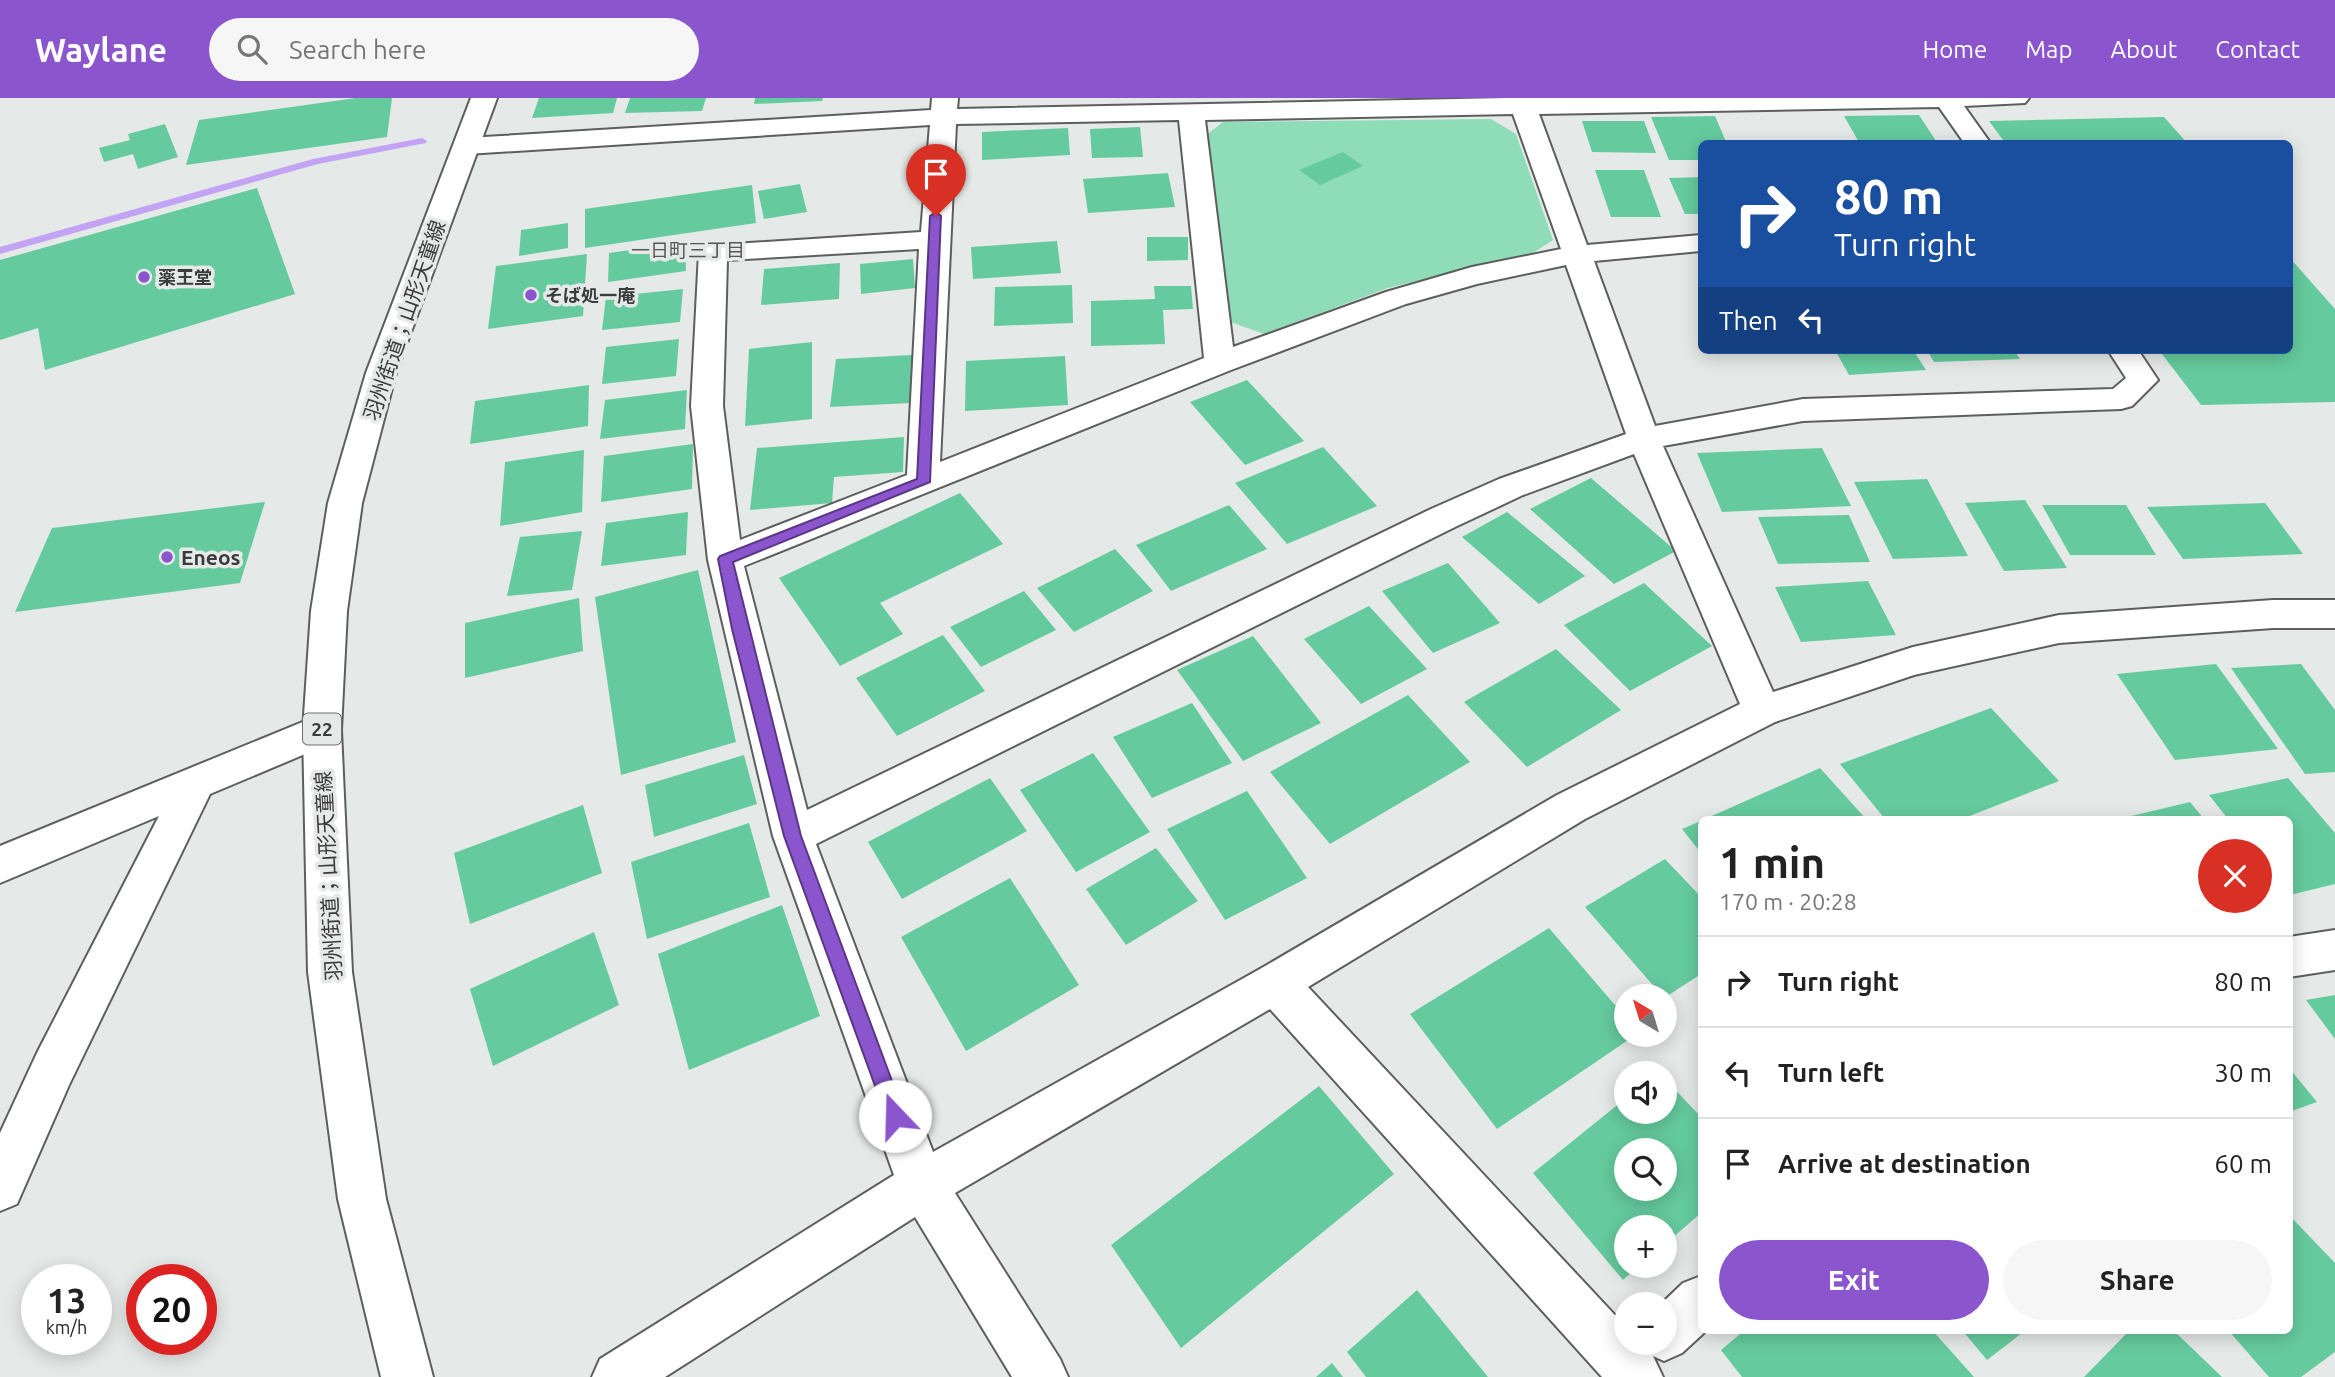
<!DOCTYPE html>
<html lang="en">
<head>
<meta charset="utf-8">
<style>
	body { margin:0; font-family:Ubuntu,"Noto Sans JP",sans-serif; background:#f6f6f6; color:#222; height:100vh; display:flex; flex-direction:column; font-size:26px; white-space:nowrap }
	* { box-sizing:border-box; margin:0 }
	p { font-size:23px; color:#767676 }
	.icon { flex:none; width:38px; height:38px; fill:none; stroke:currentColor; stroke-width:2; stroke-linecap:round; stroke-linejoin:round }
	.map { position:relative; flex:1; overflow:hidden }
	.drawer { position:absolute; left:1698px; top:718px; width:595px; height:518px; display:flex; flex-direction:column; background:#fff; border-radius:10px; box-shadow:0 4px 18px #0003 }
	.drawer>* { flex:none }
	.hud { position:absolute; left:1698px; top:42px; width:595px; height:214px; border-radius:10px; box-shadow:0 4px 18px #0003; background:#1a4fa0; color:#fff; overflow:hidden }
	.needle { width:46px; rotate:322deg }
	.controls { position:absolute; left:1614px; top:886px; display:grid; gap:14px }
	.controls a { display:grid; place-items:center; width:63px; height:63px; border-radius:50%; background:#fff; box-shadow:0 4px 18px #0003; font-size:35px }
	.speed { position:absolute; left:21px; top:1166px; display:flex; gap:14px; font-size:35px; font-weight:700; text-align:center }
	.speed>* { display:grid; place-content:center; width:91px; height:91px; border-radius:50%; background:#fff; box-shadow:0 4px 18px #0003; line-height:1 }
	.speed small { font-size:18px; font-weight:400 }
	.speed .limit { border:10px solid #d22; background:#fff; color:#111 }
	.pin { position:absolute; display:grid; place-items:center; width:60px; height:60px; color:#fff; margin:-72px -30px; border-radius:50% 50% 50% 0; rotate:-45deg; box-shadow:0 0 7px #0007 }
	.pin .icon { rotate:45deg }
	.me { position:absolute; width:77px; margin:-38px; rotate:339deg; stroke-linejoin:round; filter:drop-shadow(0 0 5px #0008) }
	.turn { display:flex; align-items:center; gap:24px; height:147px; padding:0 21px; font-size:32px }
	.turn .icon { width:91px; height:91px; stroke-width:2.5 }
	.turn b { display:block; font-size:49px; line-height:60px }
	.then { display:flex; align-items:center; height:66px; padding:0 21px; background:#0003; gap:14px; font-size:26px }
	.round { display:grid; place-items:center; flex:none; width:74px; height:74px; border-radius:37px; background:#f6f6f6 }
	.summary { display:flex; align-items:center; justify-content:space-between; height:119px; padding:0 21px }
	h1 { font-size:42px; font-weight:600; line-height:52px }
	.action { display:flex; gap:14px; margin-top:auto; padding:14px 21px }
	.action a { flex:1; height:80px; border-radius:42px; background:#8a55cd; color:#fff; font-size:28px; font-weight:600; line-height:80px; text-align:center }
	.action a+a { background:#f6f6f6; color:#222 }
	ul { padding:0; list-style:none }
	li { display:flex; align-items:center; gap:21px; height:91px; padding:0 21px; border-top:2px solid #e0e0e0 }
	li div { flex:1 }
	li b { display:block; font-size:26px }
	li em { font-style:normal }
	header { display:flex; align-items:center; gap:42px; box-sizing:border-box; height:98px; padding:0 35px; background:#8a55cd; color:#fff }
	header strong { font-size:33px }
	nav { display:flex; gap:38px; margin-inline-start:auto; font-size:24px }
	.search { width:490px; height:63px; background:#f6f6f6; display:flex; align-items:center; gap:18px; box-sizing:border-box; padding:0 24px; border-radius:38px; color:#767676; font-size:26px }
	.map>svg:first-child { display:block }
</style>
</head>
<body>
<header>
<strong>Waylane</strong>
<div class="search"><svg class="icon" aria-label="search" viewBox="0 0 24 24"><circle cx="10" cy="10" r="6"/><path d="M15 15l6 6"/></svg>Search here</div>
<nav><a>Home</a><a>Map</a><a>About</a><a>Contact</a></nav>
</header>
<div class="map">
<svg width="2335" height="1279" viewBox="0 0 2335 1279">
	<rect width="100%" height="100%" fill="#e5e9e7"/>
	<path fill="#8fdcb8" d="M1491 21 1516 36 1553 142 1533 155 1388 190 1264 236 1228 223 1205 38 1223 24Z"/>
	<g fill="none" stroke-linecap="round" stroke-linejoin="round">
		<path fill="#c3a4f4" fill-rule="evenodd" d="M422 40 427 43 426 45 318 66 0 156V149L313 61Z"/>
	</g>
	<g fill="#65cb9e" fill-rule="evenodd">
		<path d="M356 0H392L387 39 186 67 199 22Z"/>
		<path d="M539 0H617L613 15 532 20Z"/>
		<path d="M630 0H706L702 13 625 15Z"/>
		<path d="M755 0H823L822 3 754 6Z"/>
		<path d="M1919 17 1938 46H1860L1844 18Z"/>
		<path d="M1715 18 1727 46H1701V62H1669L1651 19Z"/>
		<path d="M2164 19 2188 46H2006L1989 23Z"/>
		<path d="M1582 23H1644L1656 55 1592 54Z"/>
		<path d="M165 26 178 59 138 71 133 56 104 64 99 50 130 42 128 36Z"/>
		<path d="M1140 29 1143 59 1092 60 1090 31Z"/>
		<path d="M1068 30 1070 57 982 62V34Z"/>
		<path d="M1343 54 1363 68 1320 87 1299 72Z"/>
		<path d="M1595 72H1644L1661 119H1611Z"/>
		<path d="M1168 75 1175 109 1088 115 1083 81Z"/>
		<path d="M1701 79V116H1685L1669 80Z"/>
		<path d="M800 86 807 114 764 121 758 93Z"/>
		<path d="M752 87 756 125 585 150V111Z"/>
		<path d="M257 90 295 196 45 272 38 230 0 242V162Z"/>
		<path d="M568 125V150L519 158 521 132Z"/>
		<path d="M1147 139H1188V162L1147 163Z"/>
		<path d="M1057 143 1061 175 973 181 971 149Z"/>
		<path d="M685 144 686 173 608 184 609 155Z"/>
		<path d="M587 156 583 218 488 231 496 168Z"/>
		<path d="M2289 159 2335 211V304L2201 307 2159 252H2289Z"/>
		<path d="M913 161 915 190 861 196 860 166Z"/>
		<path d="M840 165 839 201 761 207 764 171Z"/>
		<path d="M1072 187 1073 225 994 228 995 189Z"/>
		<path d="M1154 188H1191L1193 211 1163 212 1165 246 1091 248V203L1155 201Z"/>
		<path d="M683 191 680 224 602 232 606 199Z"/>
		<path d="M679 241 676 278 602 286 606 249Z"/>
		<path d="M812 244V321L745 328 749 251Z"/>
		<path d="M1835 252H1913L1926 272 1849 277Z"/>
		<path d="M1927 252H2014L2020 261 1934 264Z"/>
		<path d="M912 257 910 305 830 309 836 261Z"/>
		<path d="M1065 258 1068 307 965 313 966 263Z"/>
		<path d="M1247 282 1304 343 1245 367 1190 304Z"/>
		<path d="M589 287 588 328 470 346 475 303Z"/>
		<path d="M687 292 685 331 600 341 605 302Z"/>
		<path d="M904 339 903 374 834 379 832 405 750 412 757 350Z"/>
		<path d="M693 346 692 391 601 404 604 358Z"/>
		<path d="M1323 349 1377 408 1287 446 1235 385Z"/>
		<path d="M1822 350 1851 408 1722 414 1697 355Z"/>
		<path d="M584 352 582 414 500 428 505 364Z"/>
		<path d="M1591 380 1676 453 1614 486 1530 411Z"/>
		<path d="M1927 381 1968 458 1893 461 1854 384Z"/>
		<path d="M960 395 1003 446 880 505 903 536 840 568 779 480Z"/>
		<path d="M2025 402 2067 470 2004 473 1965 405Z"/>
		<path d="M265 404 240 485 15 514 52 430Z"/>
		<path d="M2265 405 2303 456 2183 461 2147 409Z"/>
		<path d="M1229 407 1267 451 1171 493 1136 447Z"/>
		<path d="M2042 407H2126L2156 457H2070Z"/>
		<path d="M688 414 686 457 601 468 606 425Z"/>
		<path d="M1507 414 1585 478 1539 506 1462 439Z"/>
		<path d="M1849 417 1870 464 1778 466 1758 419Z"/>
		<path d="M582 433 572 492 507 498 520 439Z"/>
		<path d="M1115 451 1153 493 1074 534 1037 490Z"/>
		<path d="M1448 465 1500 525 1433 555 1382 493Z"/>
		<path d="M698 472 736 644 621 677 595 499Z"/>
		<path d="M1868 483 1896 537 1801 544 1775 489Z"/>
		<path d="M1644 485 1712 548 1630 593 1564 527Z"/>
		<path d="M1024 493 1056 532 981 569 950 529Z"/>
		<path d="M579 500 583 553 465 580V525Z"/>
		<path d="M1369 508 1427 571 1361 606 1304 541Z"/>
		<path d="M943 537 985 593 897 638 856 580Z"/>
		<path d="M1253 538 1321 625 1243 663 1177 572Z"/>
		<path d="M1556 551 1621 612 1527 669 1464 604Z"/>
		<path d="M2216 566 2278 651 2175 662 2117 576Z"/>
		<path d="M2301 566 2335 612V674L2305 676 2231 570Z"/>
		<path d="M1408 597 1470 664 1330 746 1270 674Z"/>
		<path d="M1192 605 1232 665 1152 700 1113 639Z"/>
		<path d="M1991 610 2059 683 1962 721H1885L1840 666Z"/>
		<path d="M1093 655 1150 734 1076 774 1020 692Z"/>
		<path d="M744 657 757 706 654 739 645 687Z"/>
		<path d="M1820 670 1866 721H1705Z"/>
		<path d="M990 680 1027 733 902 801 868 744Z"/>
		<path d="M2288 680 2335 735V786L2290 797 2289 721H2228L2209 697Z"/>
		<path d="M1247 693 1307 780 1225 822 1167 731Z"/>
		<path d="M2190 704 2204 721H2123V720Z"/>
		<path d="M583 707 602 775 470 826 454 755Z"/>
		<path d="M1701 723V755L1682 731Z"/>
		<path d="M749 725 770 799 647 841 631 764Z"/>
		<path d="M1156 750 1198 803 1126 847 1086 791Z"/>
		<path d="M1665 761 1701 799V876L1664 900 1585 809Z"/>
		<path d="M1010 780 1079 887 966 953 901 839Z"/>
		<path d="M782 807 820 918 689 972 658 856Z"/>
		<path d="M1549 830 1626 920V936H1637L1497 1031 1410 916Z"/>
		<path d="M594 834 619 907 493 968 470 891Z"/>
		<path d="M2335 897V941L2306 902Z"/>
		<path d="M2289 970 2317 1004 2289 1014Z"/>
		<path d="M1664 980 1701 1019V1115L1664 1147V1129H1626V1167H1640L1623 1182 1533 1075 1626 1000V1013H1664ZM1626 1052H1664V1090H1626Z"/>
		<path d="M1319 988 1394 1076 1181 1250 1111 1147Z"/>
		<path d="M2289 1117 2335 1165V1254L2301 1279H2269L2228 1232H2289Z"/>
		<path d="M1417 1192 1488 1279H1366L1347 1254Z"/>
		<path d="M1745 1232H1932L1974 1279H1742L1721 1252Z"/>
		<path d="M1962 1232H2026L1987 1262Z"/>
		<path d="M2130 1232H2173L2222 1279H2084Z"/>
		<path d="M1332 1265 1343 1279H1316Z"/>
	</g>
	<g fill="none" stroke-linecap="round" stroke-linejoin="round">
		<defs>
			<g id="minor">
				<path d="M932 0H958L957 11 1507 0H2029L2025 5 1964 8 1991 46H1965L1939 9 1539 16 1587 147 1701 137V153L1594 163 1655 328 1803 301 2113 291 2126 280 2108 252H2138L2158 282 2132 308 2121 311 1803 323 1663 348 1773 594 1913 549 2059 517 2273 502H2335V530H2273L2059 545 1914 577 1775 624 1585 721 1308 889 1626 1229V1244L1643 1247 1641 1244H1664V1206H1661L1683 1185 1701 1178V1232H1707L1682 1255 1664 1263 1653 1258 1663 1279H1602L1270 911 955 1095 1060 1261 1068 1279H1012L915 1119 665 1279H592L600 1261 894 1077 773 738 708 462 691 308 699 154 703 148 921 134 930 27 467 56 458 54 454 48 458 42 467 40 931 12ZM1513 16 1561 151 1472 169 1386 194 1233 249 1205 22ZM1179 22 1204 260 940 364 956 26ZM919 151 907 377 740 442 723 308 727 162ZM1566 167 1626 336 1499 381 1431 411 807 712 744 468 1231 272 1406 206 1477 186ZM1634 356 1740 606 1557 697 1260 871 933 1054 816 746 1455 429 1523 397Z"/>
				<path d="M322 616 336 621 341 632 336 643 210 696 69 987 17 1106 0 1113V1035L37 955 159 718 0 785V748Z"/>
				<path d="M2335 832V872L2289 879V839Z"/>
			</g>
			<path id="major" d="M471 0H497L396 275 362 405 347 513 341 632 352 874 386 1101 433 1279H381L338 1101 308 874 303 632 311 513 328 405 366 275Z"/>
		</defs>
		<use href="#minor" stroke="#5c5f5d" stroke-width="4"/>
		<use href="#major" stroke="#5c5f5d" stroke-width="4"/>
		<use href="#minor" fill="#fff" fill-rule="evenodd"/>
		<use href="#major" fill="#fff" fill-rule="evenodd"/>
	</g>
	<path fill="#8a55cd" stroke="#5a3785" stroke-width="2" d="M936 114 941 118 930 384 733 464 801 738 905 1018 902 1025 895 1027 889 1025 886 1018 784 738 732 531 718 461 720 458 917 381 930 118Z"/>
	<g fill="#8a55cd" stroke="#e5e9e7" stroke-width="2.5">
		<circle cx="144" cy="179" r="7"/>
		<circle cx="531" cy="197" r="7"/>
		<circle cx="167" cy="459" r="7"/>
	</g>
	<g text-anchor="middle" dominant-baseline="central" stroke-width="7" stroke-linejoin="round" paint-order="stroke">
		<g font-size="18" font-weight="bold" fill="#3a3c3b" stroke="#e5e9e7" text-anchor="start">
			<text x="158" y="179">薬王堂</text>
			<text x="545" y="197">そば処一庵</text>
		</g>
		<g font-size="19" fill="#555856" stroke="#e5e9e7">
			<text x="688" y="152">一日町三丁目</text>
		</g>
		<rect fill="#e5e9e7" stroke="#6d706f" stroke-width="2" x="303" y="615.5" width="38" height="31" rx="5"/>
		<g font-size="19" font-weight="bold" fill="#3a3c3b">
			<text x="322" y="631">22</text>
		</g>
		<g font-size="21" fill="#3a3c3b" stroke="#e5e9e7">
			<text transform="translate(404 222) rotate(-71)">羽州街道；山形天童線</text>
			<text transform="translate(328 778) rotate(-93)">羽州街道；山形天童線</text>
		</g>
		<g font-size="21" font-weight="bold" fill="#3a3c3b" stroke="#e5e9e7" text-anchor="start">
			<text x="181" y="459">Eneos</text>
		</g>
	</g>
</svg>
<div class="controls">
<a><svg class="needle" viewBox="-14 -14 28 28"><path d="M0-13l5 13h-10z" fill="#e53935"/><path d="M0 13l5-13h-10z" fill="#767676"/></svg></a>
<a><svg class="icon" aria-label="sound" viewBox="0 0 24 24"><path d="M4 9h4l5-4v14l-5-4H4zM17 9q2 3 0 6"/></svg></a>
<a><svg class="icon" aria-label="search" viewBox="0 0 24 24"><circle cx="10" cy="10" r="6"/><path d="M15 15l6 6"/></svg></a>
<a>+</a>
<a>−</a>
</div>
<div class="speed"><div>13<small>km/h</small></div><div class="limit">20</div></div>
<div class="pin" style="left:936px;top:118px;background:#d93025"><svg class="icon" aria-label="arrive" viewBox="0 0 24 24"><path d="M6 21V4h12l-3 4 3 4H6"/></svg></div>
<svg class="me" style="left:895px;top:1018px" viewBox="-20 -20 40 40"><circle r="19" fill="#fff"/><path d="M0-13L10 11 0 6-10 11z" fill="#8a55cd"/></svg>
<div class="hud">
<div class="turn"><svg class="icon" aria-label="right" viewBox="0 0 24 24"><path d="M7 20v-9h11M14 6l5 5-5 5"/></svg><div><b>80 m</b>Turn right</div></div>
<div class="then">Then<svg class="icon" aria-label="left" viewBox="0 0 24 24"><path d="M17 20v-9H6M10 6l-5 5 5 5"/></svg></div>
</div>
<section class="drawer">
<div class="summary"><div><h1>1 min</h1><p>170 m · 20:28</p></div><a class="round" style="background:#d93025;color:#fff"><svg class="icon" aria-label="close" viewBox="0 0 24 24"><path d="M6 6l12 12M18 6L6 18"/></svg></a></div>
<ul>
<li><svg class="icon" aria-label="right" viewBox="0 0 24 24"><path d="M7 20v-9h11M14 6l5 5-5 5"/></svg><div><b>Turn right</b></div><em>80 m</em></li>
<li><svg class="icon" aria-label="left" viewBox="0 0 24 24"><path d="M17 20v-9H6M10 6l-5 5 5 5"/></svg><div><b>Turn left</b></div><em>30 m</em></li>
<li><svg class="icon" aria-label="arrive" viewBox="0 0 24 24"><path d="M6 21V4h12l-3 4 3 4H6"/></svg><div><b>Arrive at destination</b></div><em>60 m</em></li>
</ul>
<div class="action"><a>Exit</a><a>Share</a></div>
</section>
</div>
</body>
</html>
